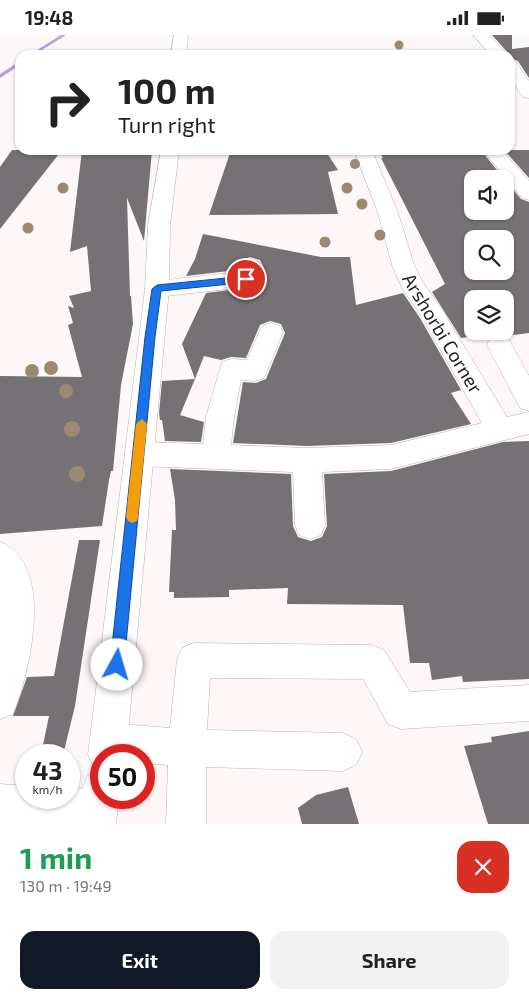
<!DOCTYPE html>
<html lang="en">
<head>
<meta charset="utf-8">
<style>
	body { margin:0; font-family:"Exo 2",sans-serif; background:#f2f2f2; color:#222; height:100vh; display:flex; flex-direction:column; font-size:19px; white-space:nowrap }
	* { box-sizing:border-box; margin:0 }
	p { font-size:16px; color:#767676 }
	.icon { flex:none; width:28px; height:28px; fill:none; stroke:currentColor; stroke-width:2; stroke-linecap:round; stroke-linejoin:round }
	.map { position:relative; height:789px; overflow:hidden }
	.side { display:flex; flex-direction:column; background:#fff; flex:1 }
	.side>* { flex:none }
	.hud { position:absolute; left:15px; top:15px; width:500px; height:105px; border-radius:15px; box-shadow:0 1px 4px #0004; background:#fff; color:#222; overflow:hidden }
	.tools { position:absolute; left:464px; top:135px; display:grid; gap:10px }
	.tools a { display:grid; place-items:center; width:50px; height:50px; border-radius:10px; background:#fff; box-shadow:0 1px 4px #0004; font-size:25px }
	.speed { position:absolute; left:15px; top:709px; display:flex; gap:10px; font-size:25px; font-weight:700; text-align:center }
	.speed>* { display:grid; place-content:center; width:65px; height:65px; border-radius:50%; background:#fff; box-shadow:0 1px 4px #0004; line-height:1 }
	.speed small { font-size:12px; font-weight:400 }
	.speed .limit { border:8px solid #d22; background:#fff; color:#111 }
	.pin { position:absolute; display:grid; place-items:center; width:42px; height:42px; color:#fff; margin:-21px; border:2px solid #fff; border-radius:50%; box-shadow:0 1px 5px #0007 }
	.me { position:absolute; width:55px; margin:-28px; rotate:6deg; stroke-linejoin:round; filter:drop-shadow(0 0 4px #0008) }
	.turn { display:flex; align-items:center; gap:18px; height:105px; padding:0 20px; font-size:22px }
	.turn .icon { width:65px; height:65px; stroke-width:2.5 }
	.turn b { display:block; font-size:35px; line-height:42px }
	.round { display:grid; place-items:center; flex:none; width:52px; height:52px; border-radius:15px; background:#f2f2f2 }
	.summary { display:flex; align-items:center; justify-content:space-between; height:85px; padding:0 20px }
	h1 { font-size:30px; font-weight:700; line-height:38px; color:#1e9e55 }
	.primary-button { display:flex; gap:10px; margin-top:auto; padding:10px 20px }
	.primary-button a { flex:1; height:58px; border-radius:15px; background:#111827; color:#fff; font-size:20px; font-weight:700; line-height:58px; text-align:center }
	.primary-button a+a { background:#f2f2f2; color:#222 }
	.status { display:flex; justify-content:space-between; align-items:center; height:35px; padding:0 25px; background:#fff; direction:ltr }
	.status svg { height:14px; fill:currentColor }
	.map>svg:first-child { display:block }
</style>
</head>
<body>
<div class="status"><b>19:48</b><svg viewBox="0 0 49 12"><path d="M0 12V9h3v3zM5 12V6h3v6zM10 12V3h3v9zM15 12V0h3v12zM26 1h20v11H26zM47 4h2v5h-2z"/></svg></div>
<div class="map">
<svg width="529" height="789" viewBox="0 0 529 789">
	<rect width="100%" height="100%" fill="#fef7f8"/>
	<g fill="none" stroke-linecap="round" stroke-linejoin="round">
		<g fill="#b5a2db" fill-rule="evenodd">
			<path d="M61 0H66L34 20H29Z"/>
			<path d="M20 26V30L0 43V39Z"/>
		</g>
	</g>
	<g fill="#767175" fill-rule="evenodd">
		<path d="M492 0H512V14L529 12V43L518 26 510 23 509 19Z"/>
		<path d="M12 115H62L0 194V132Z"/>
		<path d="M82 115H152L144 206 127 163 130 261H131L133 289 121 350 113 436H111L109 445 102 491 0 499V341L82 342 68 290 73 288 68 271 74 273 69 261 91 256 87 211 70 217Z"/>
		<path d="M231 115H325L338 135 328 137 338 179 209 180Z"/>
		<path d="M378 115H481L504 144H472V176H505V145L521 164 529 167V298L507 301 504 297 461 303 432 257 445 249 381 123H383ZM472 204H505V236H472ZM472 264H505V296H472Z"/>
		<path d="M504 115H529V143Z"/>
		<path d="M203 199 321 222H350L356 270 403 258 420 283 461 355 451 358 471 389 391 408 307 411 233 408 243 347 256 348 266 344 285 298 281 289 270 286 260 290 246 323 231 322 221 325 204 321 195 344 180 380 204 387 201 407 165 406 162 385H160L159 378 162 346 195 344 182 309 206 258 254 252 264 233 260 225 250 222 241 226 237 235 186 241 195 224Z"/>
		<path d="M529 406V644L463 647 462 641 432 645 429 628H410L403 570 287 569 288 553 229 555V562L174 563V557H169L172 495H176L175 465 170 434 291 439 293 491 298 502 311 506 322 502 327 491 324 439 391 436 503 407Z"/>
		<path d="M79 505H100L75 671 63 720H41L49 681H13L27 642 54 641Z"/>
		<path d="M529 696V789H488L464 711 492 707 491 702Z"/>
		<path d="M348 752 359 789H302L298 773 316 760Z"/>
	</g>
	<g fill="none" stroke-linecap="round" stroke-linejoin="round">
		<defs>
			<g id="minor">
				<path d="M473 0H489L508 20H491Z"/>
				<path d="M510 25 516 27 529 46V63L523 62 510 42Z"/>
				<path d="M354 115H372L398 178 414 230 424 249 439 270 507 382 529 377V399L391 434 322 437 325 490 321 500 310 504 299 500 295 490 293 437 139 431 129 428 125 419 129 410 139 407 203 409 206 382 222 327 231 324 247 325 262 291 271 288 280 291 283 297 264 343 255 346 241 345 234 382 231 410 307 413 391 410 482 388 422 282 402 253 392 230 378 178Z"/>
				<path d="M483 115H502L529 146V165L522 163Z"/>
				<path d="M251 224 259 227 262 232 254 250 246 252 157 262 149 260 145 254 149 248 157 246 238 237 243 227Z"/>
				<path d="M499 301 508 303 529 341V376L520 373 487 310 490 303Z"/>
				<path d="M0 507C56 529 30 636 13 679L0 684Z"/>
				<path d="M194 608 372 610 384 615 410 657 529 650V686L401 694 388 689 363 644 210 643 207 695 343 698 356 704 362 717 356 730 343 736 206 732V789H166L168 730 144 728V720H101V723L96 720 90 707 96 694 109 688 170 693 177 625 182 613Z"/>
				<path d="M0 749 26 751V762H69V753L98 754 101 756V762H113L118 774 110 789H0Z"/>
			</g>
			<g id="major">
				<path d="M174 0H188L187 20H171Z"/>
				<path d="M161 115H179L170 190 169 254 126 720H101V762H119L116 789H76L82 755 87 741 100 736 94 733 88 720 145 254 148 190Z"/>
			</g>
		</defs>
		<use href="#minor" stroke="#b9b0b1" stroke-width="1"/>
		<use href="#major" stroke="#b9b0b1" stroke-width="1"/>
		<use href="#minor" fill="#fff" fill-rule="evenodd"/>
		<use href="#major" fill="#fff" fill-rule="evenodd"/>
	</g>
	<g fill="#9b8971">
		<circle cx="399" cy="10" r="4.5"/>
		<circle cx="355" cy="129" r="5"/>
		<circle cx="63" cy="153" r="5.5"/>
		<circle cx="347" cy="153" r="5.5"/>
		<circle cx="362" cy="169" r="5.5"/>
		<circle cx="28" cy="193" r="5.5"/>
		<circle cx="380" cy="200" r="5.5"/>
		<circle cx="325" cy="207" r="5.5"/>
		<circle cx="51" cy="333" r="7"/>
		<circle cx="32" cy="336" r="7"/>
		<circle cx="66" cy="356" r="7"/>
		<circle cx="72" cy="394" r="8"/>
		<circle cx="77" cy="439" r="8"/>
	</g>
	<path fill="#1a73e8" stroke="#114b97" d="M246 241 251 244 250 247 161 256 155 302 124 630 122 635 117 638 112 635 110 630 145 302 152 254 157 250Z"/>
	<path fill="#f59e0b" d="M142 384 147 389 138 482 137 486 132 488 128 486 126 482 136 389Z"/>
	<g text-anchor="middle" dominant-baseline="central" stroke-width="5" stroke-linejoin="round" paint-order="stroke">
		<g font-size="19" fill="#221f1f" stroke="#fff">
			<text transform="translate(443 298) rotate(59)">Arshorbi Corner</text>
		</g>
	</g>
</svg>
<div class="tools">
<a><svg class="icon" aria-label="sound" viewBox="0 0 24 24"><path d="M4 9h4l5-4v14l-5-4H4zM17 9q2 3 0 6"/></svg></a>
<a><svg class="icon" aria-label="search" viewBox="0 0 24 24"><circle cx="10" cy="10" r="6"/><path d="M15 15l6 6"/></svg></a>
<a><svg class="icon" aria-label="layers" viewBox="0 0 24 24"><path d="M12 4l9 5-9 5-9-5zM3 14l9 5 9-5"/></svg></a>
</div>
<div class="speed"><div>43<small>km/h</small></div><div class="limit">50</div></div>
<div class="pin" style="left:246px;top:244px;background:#d93025"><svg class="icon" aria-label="arrive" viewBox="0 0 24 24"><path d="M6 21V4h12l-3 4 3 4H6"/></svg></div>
<svg class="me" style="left:117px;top:630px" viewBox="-20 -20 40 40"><circle r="19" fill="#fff"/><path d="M0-13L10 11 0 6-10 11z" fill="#1a73e8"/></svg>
<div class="hud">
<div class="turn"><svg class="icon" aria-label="right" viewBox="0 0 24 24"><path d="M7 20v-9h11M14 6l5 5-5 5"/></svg><div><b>100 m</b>Turn right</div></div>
</div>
</div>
<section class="side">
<div class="summary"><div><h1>1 min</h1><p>130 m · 19:49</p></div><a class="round" style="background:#d93025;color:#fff"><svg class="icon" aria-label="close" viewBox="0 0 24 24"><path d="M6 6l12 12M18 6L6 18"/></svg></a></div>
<div class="primary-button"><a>Exit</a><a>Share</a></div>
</section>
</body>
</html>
